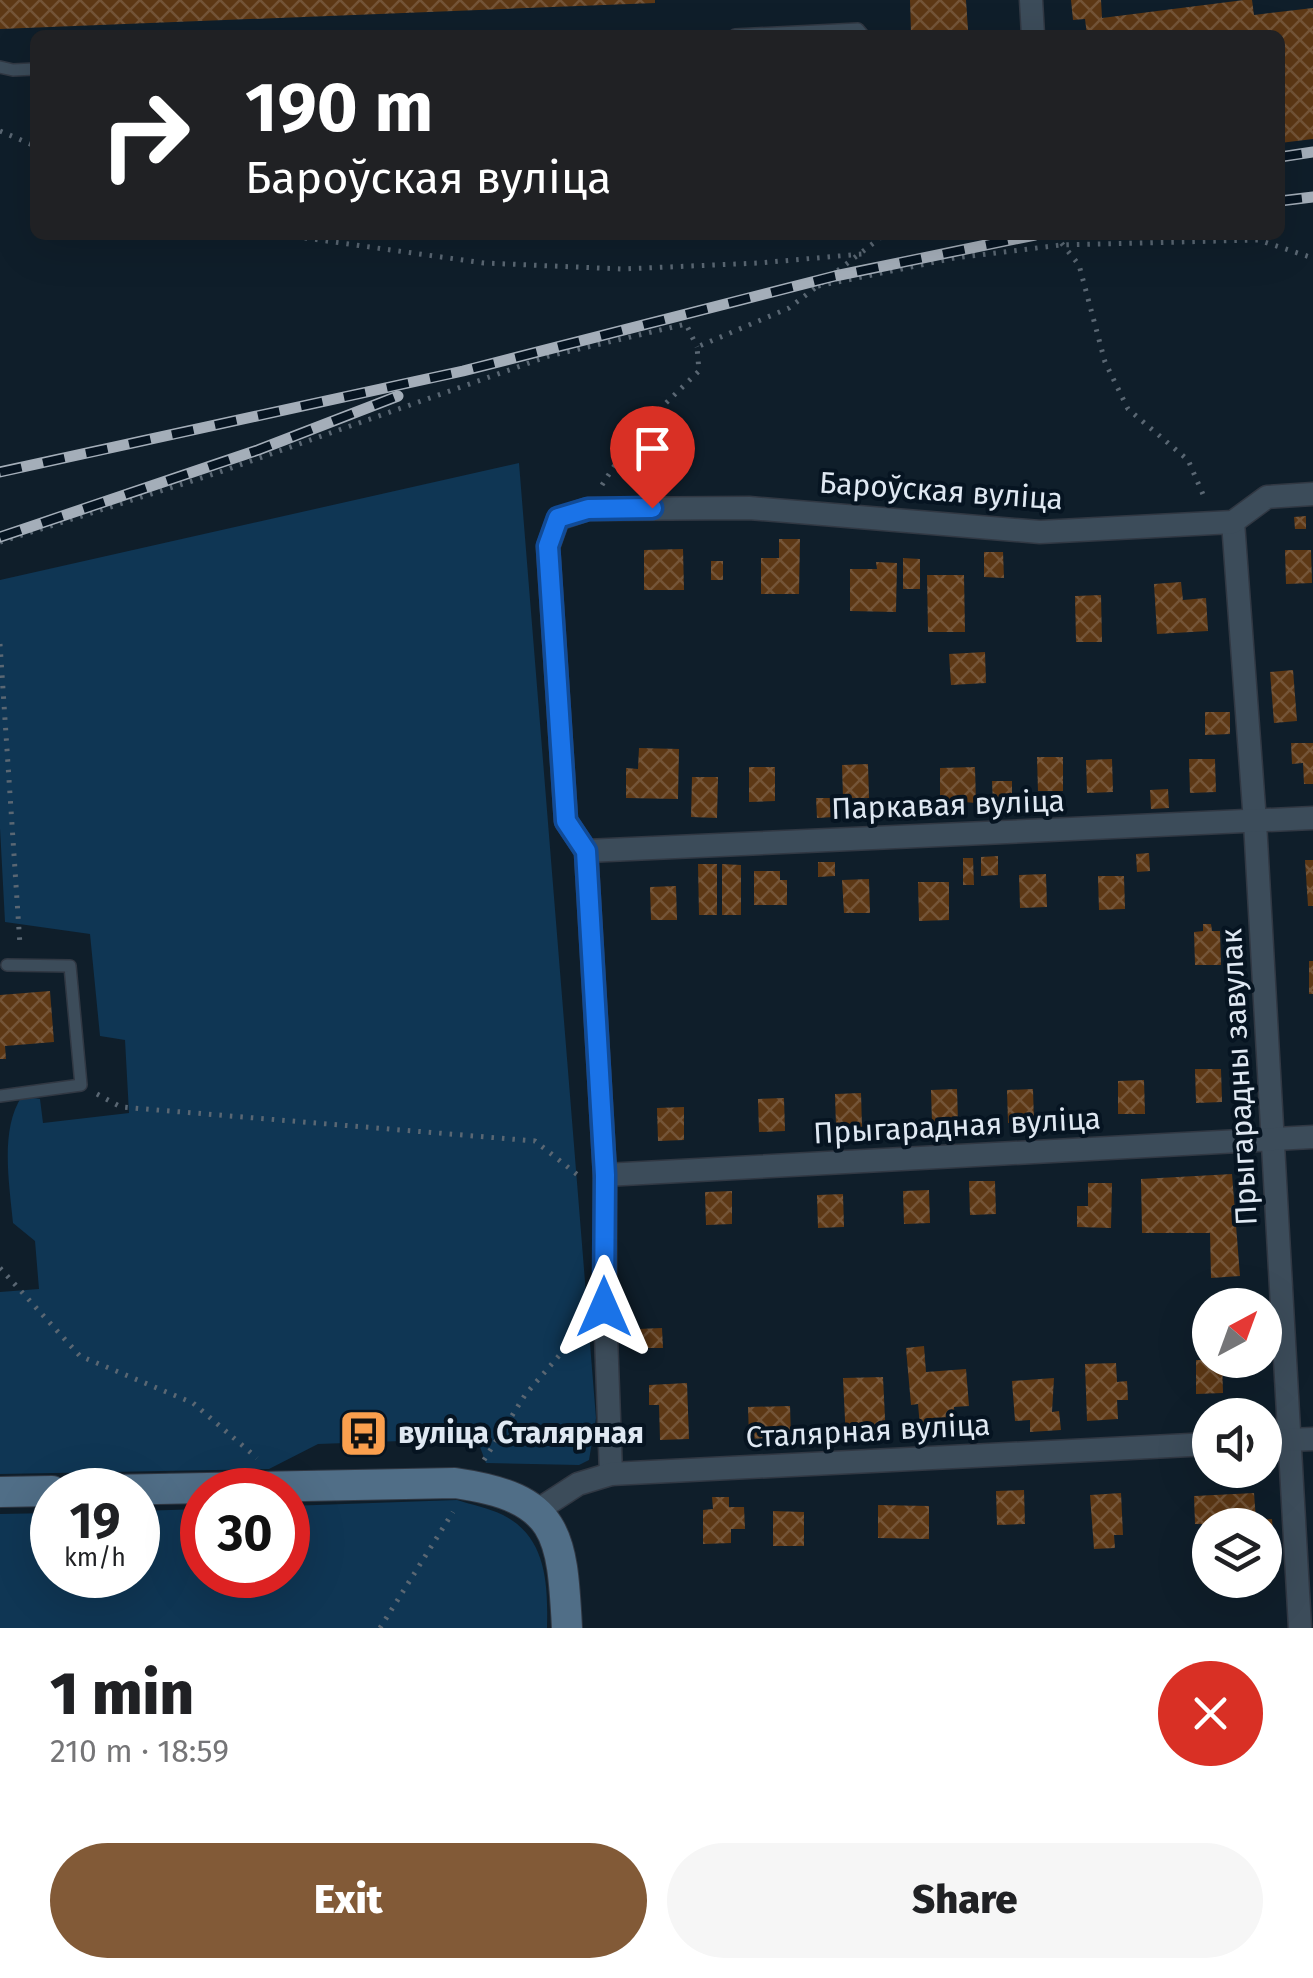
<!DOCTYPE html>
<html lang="en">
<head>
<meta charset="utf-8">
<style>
	body { margin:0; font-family:"Fira Sans",sans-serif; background:#f6f6f6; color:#202124; height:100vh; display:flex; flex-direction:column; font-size:38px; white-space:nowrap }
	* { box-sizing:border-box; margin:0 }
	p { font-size:32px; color:#757577 }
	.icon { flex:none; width:55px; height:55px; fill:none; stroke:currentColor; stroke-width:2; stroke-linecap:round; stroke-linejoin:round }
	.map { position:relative; height:1628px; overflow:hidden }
	.details { display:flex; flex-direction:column; background:#fff; flex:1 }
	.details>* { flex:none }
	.guide { position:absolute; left:30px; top:30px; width:1255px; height:210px; border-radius:15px; box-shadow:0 10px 40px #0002; background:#202124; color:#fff; overflow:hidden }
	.needle { width:65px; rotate:41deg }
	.buttons { position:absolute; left:1192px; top:1288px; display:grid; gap:20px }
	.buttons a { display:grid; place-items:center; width:90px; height:90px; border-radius:50%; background:#fff; box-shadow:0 10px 40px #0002; font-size:50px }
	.speed { position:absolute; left:30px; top:1468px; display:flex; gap:20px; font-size:50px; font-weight:700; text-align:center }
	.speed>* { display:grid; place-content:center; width:130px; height:130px; border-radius:50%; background:#fff; box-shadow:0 10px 40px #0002; line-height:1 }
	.speed small { font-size:25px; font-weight:400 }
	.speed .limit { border:15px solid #d22; background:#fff; color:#111 }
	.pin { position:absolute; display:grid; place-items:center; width:85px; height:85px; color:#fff; margin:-102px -42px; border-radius:50% 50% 50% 0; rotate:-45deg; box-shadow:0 0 10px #0007 }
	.pin .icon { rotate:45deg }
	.me { position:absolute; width:110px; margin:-55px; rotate:0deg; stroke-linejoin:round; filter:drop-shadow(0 0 8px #0008) }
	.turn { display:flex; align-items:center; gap:35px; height:210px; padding:0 50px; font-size:45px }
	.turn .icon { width:130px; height:130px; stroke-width:2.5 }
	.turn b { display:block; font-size:70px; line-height:85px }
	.round { display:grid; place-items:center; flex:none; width:105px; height:105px; border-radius:52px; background:#f6f6f6 }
	.overview { display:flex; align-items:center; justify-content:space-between; height:170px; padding:0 50px }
	h1 { font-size:60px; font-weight:800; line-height:75px }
	.cta { display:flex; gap:20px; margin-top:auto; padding:20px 50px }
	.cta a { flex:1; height:115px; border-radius:60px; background:#825a37; color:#fff; font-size:40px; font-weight:800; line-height:115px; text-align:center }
	.cta a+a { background:#f6f6f6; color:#202124 }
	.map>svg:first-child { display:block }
</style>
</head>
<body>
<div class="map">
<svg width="1313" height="1628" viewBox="0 0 1313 1628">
	<defs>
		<pattern id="building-cross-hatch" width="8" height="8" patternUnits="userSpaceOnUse" patternTransform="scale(2.5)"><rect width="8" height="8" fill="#5d3815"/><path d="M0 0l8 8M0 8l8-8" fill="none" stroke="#745538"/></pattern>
	</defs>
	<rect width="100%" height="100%" fill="#0f1e2a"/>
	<g fill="#0f3654">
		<path d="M519 463 596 1418 589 1460 579 1465 486 1463 477 1439 468 1442 429 1440 318 1444 269 1469 0 1474V1292L39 1289 35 1241 13 1223C9 1182 0 1129 22 1096L40 1099 43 1123 129 1113 125 1040 100 1036 90 934 5 922 0 828V580Z"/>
		<path d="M457 1500C472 1505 489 1508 503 1515 547 1537 548 1585 547 1628H0V1514L52 1513V1575H138V1511L202 1509V1575H288V1506Z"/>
	</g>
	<g fill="url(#building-cross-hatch)">
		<path d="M0 0H655V3L0 29Z"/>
		<path d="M910 0H966L968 30 911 33Z"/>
		<path d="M1071 0H1101L1102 18 1244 0H1252L1254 15 1313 8V139L1280 143V35H1087L1085 19 1073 20Z"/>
		<path d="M1306 516V529H1295L1294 517Z"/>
		<path d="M779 539H800L799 594H761V558H779Z"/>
		<path d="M683 549 684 590H644V550Z"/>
		<path d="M1285 550H1311L1312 583 1286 584Z"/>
		<path d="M984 552H1003L1004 578 984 577Z"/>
		<path d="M903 558 920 559V589H903Z"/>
		<rect x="711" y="561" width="12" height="19"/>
		<path d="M876 562 897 563 896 612 850 611V569H877Z"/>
		<path d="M927 575H964L965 632H928Z"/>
		<path d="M1181 582 1183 600 1206 598 1208 631 1157 634 1154 584Z"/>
		<path d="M1101 595 1102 642H1076L1075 596Z"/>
		<path d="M985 652 986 683 951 685 949 654Z"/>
		<path d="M1293 670 1297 721 1274 723 1270 672Z"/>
		<path d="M1205 712H1230V734L1205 735Z"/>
		<path d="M1291 743H1313V784H1304L1303 763 1292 764Z"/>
		<path d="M639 748 679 749 678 799 626 798V768L638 769Z"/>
		<path d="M1037 757H1063V791H1038Z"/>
		<path d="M1112 759 1113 792 1087 793 1086 760Z"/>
		<path d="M1189 759H1215L1216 792 1190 793Z"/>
		<path d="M868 764 869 798H843L842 765Z"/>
		<path d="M749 767H775V801L749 802Z"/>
		<path d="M975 767 976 803 940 800V768Z"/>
		<path d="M692 777H718L717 818 691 817Z"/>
		<path d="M992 781H1012V804H993Z"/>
		<path d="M1168 789 1169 808 1151 809 1150 790Z"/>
		<path d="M816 798H833L834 817 817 818Z"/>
		<path d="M1149 853 1150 871 1137 872 1136 854Z"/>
		<path d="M998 856V875L981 876V857Z"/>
		<path d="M963 858H973L974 885H963Z"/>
		<path d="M1305 860H1313V906H1308Z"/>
		<path d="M818 862H835V876L818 877Z"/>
		<path d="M698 864H717V915H699Z"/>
		<path d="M722 864 741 865V915H722Z"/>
		<path d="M754 871H780V880H787V905H754Z"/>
		<path d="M1046 874 1047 907 1020 908 1019 875Z"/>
		<path d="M1098 876H1124L1125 909 1099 910Z"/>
		<path d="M869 879 870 913H844L842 880Z"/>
		<path d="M918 882H949V920L919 921Z"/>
		<path d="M676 886 677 920H651L650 887Z"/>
		<path d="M1203 924H1211L1212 931H1220L1221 965H1195L1194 932 1203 931Z"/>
		<rect x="1309" y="961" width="4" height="33"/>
		<path d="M50 991 54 1042 5 1046 6 1059H0V995Z"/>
		<path d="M1195 1069H1221L1222 1102 1196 1103Z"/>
		<path d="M1144 1080 1145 1114H1118V1081Z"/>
		<path d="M957 1089 958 1122 932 1123 931 1090Z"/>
		<path d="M1033 1089 1034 1122 1008 1123 1007 1090Z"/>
		<path d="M861 1093 862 1127H836L835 1094Z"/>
		<path d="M784 1098 785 1131 759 1132 758 1099Z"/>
		<path d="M684 1107V1140L658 1141 657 1108Z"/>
		<path d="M1232 1174 1240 1276 1211 1278 1210 1233H1142L1141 1179Z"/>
		<path d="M969 1181H995L996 1214 970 1215Z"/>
		<path d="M1088 1183H1112L1111 1228 1077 1227V1206H1088Z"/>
		<path d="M929 1190 930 1223 904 1224 903 1191Z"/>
		<path d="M732 1191V1224L706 1225 705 1192Z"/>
		<path d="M843 1194 844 1227 818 1228 817 1195Z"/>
		<path d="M662 1328 663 1348H638V1329Z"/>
		<path d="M924 1346 926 1372 966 1369 969 1406 954 1407 955 1424 920 1427 918 1404 911 1405 906 1348Z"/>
		<path d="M1196 1360H1222L1223 1393 1196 1394Z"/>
		<path d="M1116 1363 1117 1382 1127 1381 1128 1400H1117L1118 1419 1087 1421 1085 1364Z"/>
		<path d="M883 1377 886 1439 846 1441 843 1378Z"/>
		<path d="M1054 1378 1052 1412 1059 1411 1061 1430 1030 1432V1420L1015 1421 1012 1381Z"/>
		<path d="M687 1383 689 1439 660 1440 659 1405H649V1385Z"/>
		<path d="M790 1406 791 1437 749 1439 748 1407Z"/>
		<path d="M1024 1490 1025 1524 997 1525 996 1491Z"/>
		<path d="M1121 1493 1123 1535H1114L1115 1548 1094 1549 1090 1495Z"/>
		<path d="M1254 1493 1256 1520 1272 1519 1274 1545H1265V1525L1195 1524 1194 1496Z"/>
		<path d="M712 1497H729V1507H744L745 1529H731V1543L703 1544V1510L713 1509Z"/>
		<path d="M878 1505 929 1506V1539L878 1538Z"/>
		<path d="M773 1511 804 1512V1546H773Z"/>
	</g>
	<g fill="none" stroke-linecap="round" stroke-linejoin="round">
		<defs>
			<g id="lane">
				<path d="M735 35 858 29 863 35"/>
				<path d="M0 67 13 70 35 69"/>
				<path d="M0 1096 81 1085 70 966 7 965"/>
			</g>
			<g id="street">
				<path d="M1031 0 1033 35"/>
				<path d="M1233 522 1255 822 1300 1628"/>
				<path d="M586 851 1313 818"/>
				<path d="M605 1175 1313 1137"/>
				<path d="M1265 1441 1313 1439"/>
				<path d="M611 1474 605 1307V1175L586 851 566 821 548 547 558 519 588 509 749 508 1040 532 1233 522 1267 497 1313 494"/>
				<path d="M538 1510 578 1484 611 1474 1210 1444"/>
			</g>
			<g id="secondary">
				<path d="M108 1490 455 1483C559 1498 562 1533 567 1628"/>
				<path d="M0 1492 52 1491"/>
			</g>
		</defs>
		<use href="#lane" stroke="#313843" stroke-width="14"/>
		<use href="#street" stroke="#313843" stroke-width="25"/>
		<use href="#secondary" stroke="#313843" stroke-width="32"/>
		<g stroke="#5a6773" stroke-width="5" stroke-dasharray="2.5 8" stroke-linecap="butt">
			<path d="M0 131 35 146"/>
			<path d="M284 235 484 263 622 269 759 263 862 254"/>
			<path d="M1055 235 1079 265 1105 362 1128 409 1188 460 1205 499"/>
			<path d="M818 286 955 258 1061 245 1258 240 1313 258"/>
			<path d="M602 485 637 431 699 371 697 347 789 308 884 235"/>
			<path d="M0 542 214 474 549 356 686 324 697 347"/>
			<path d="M0 644 20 945"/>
			<path d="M97 1094 121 1107 535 1141 579 1176"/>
			<path d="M0 1268 80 1356 193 1403 257 1458"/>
			<path d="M484 1460 525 1395 582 1329"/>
			<path d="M380 1628 453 1512"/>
		</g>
		<use href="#lane" stroke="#3c4c5a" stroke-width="11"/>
		<use href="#street" stroke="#3c4c5a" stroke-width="22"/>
		<use href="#secondary" stroke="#506e87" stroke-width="30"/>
		<defs>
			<g id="rail">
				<path d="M1280 157 1313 152"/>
				<path d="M1280 201 1313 197"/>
				<path d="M0 472 463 371 835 276 1035 235"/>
				<path d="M0 537 258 450 398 396"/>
			</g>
		</defs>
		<use href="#rail" stroke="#a4aeb9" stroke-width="11"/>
		<use href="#rail" stroke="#061421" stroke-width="8" stroke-dasharray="22" stroke-linecap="butt"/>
	</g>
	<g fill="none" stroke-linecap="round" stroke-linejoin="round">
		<defs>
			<path id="route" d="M604 1307 605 1175 586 851 566 821 548 546 558 518 588 509 652 508"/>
		</defs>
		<use href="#route" stroke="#114b97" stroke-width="25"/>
		<use href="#route" stroke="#1a73e8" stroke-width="18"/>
	</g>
	<defs>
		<symbol id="bus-square" viewBox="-11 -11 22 22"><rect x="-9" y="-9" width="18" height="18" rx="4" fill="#fa9f4e" stroke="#061421"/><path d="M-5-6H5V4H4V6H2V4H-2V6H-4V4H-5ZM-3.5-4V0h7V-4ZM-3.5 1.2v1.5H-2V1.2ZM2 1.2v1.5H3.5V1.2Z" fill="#111"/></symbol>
	</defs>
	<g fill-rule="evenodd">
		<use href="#bus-square" x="336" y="1406" width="55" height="55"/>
	</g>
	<g text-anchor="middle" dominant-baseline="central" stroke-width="8" stroke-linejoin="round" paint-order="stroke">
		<g font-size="30" fill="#dfe8f2" stroke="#061421">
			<text transform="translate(941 491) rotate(4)">Бароўская вуліца</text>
			<text transform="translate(948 805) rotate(-2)">Паркавая вуліца</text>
			<text transform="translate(1239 1077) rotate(-93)">Прыгарадны завулак</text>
			<text transform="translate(957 1126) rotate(-3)">Прыгарадная вуліца</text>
			<text transform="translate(868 1431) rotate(-3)">Сталярная вуліца</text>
		</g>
		<g font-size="30" font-weight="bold" fill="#dfe8f2" stroke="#061421" text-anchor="start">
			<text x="398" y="1433">вуліца Сталярная</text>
		</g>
	</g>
</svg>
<div class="buttons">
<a><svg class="needle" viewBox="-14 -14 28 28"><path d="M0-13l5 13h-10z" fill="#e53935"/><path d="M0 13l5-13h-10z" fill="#757577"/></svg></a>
<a><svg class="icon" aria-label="sound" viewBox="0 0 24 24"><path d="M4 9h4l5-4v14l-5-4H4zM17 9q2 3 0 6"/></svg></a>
<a><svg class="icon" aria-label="layers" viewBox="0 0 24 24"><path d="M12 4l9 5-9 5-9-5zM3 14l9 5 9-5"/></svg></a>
</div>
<div class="speed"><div>19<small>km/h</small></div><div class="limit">30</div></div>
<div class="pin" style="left:652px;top:508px;background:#d93025"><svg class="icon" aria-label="arrive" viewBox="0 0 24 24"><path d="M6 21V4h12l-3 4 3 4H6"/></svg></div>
<svg class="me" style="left:604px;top:1307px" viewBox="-20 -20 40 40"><path d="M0-17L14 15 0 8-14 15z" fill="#1a73e8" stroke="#fff" stroke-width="4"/></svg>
<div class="guide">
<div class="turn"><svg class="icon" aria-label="right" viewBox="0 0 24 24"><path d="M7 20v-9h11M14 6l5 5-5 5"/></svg><div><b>190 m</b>Бароўская вуліца</div></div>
</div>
</div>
<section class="details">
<div class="overview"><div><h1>1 min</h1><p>210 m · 18:59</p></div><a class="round" style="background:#d93025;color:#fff"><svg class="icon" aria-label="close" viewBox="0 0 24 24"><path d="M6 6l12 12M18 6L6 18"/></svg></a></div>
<div class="cta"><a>Exit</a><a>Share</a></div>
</section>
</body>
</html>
